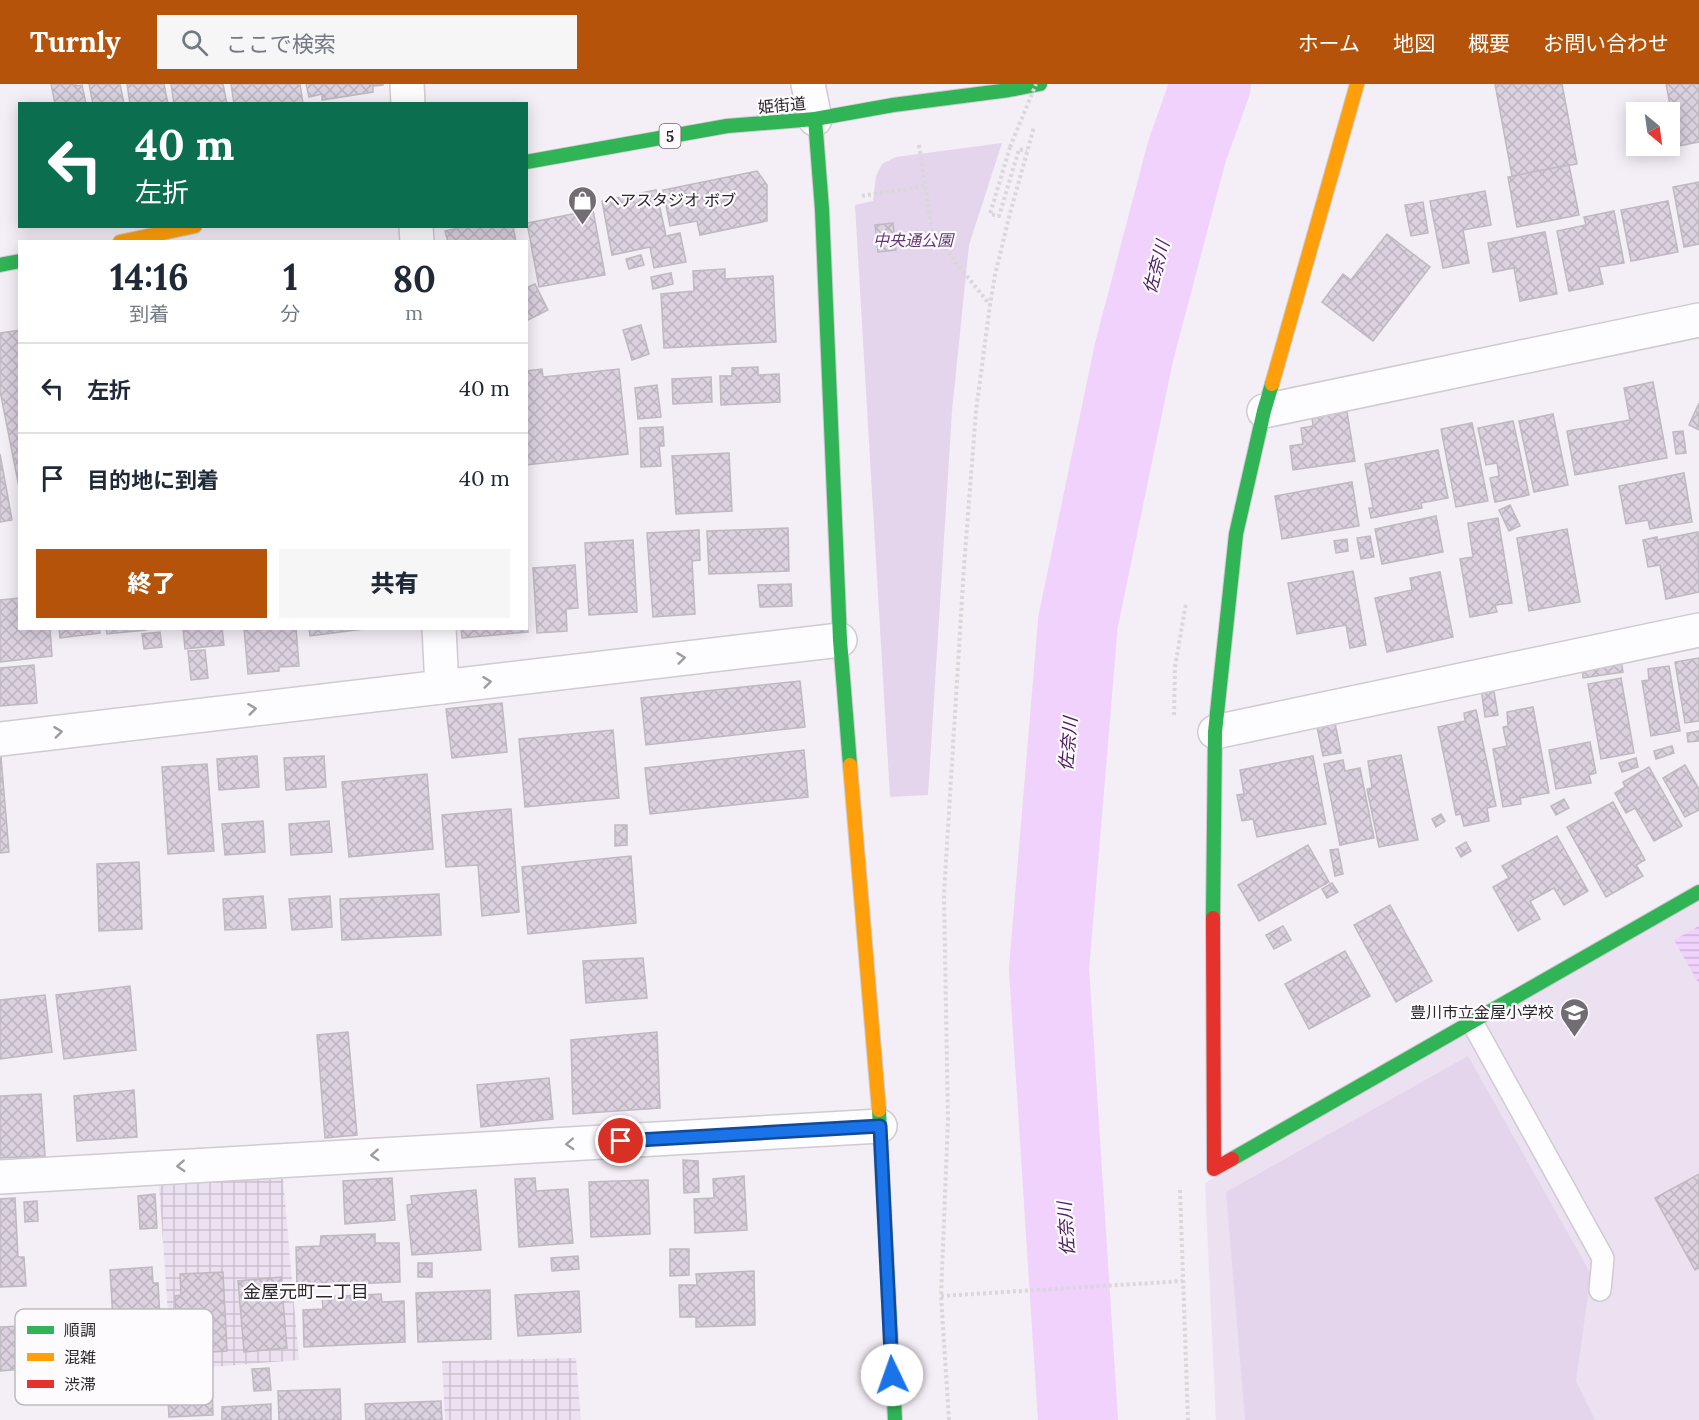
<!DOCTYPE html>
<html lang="ja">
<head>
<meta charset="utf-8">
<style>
	body { margin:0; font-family:Lora,"Noto Sans JP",serif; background:#f6f6f7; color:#1f2937; height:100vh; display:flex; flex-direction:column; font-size:22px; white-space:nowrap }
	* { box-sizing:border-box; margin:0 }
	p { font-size:20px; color:#747a83 }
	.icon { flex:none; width:33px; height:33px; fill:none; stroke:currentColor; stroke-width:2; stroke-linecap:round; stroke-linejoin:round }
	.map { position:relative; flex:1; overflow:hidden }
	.side { position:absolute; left:18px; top:156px; width:510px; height:390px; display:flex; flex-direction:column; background:#fff; border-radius:0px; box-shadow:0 3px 15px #0003 }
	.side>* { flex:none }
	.top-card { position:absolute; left:18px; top:18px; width:510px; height:126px; border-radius:0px; box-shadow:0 3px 15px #0003; background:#0b6e4f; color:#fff; overflow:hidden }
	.needle { width:39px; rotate:151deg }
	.tools { position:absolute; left:1626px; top:18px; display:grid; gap:12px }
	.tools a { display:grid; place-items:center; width:54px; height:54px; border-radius:0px; background:#fff; box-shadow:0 3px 15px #0003; font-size:30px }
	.pin { position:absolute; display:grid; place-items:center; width:51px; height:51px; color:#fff; margin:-26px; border:3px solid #fff; border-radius:50%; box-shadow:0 2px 6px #0007 }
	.me { position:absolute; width:66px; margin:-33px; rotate:357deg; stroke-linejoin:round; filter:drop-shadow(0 0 4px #0008) }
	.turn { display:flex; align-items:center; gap:21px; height:126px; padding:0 18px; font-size:27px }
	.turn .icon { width:78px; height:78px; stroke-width:2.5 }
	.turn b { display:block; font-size:42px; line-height:51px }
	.eta { display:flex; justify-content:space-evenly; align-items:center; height:102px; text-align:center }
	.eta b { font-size:36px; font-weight:800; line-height:42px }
	.action { display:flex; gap:12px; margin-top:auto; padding:12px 18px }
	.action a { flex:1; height:69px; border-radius:0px; background:#b45309; color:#fff; font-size:24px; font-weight:800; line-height:69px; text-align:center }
	.action a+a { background:#f6f6f7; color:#1f2937 }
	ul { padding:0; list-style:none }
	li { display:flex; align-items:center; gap:18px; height:90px; padding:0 18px; border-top:2px solid #e0e1e3 }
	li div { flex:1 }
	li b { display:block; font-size:22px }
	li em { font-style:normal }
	header { display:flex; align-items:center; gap:36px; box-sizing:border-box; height:84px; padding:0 30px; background:#b45309; color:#fff }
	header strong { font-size:28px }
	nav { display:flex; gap:33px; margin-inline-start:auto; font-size:21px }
	.search { width:420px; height:54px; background:#f6f6f7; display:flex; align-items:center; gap:15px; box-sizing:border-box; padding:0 21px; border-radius:0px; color:#747a83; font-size:22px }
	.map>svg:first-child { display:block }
</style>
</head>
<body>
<header>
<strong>Turnly</strong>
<div class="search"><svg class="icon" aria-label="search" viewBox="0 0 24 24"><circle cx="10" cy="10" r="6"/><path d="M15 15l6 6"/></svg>ここで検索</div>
<nav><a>ホーム</a><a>地図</a><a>概要</a><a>お問い合わせ</a></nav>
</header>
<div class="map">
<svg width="1699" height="1336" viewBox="0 0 1699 1336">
	<defs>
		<pattern id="industrial-grid" width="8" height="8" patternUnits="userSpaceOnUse" patternTransform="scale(1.5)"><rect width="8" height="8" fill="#ece1f0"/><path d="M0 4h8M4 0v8" fill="none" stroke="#cbc1ce"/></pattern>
		<pattern id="water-rules" width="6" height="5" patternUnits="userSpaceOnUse" patternTransform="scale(1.5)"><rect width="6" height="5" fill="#f0d2fc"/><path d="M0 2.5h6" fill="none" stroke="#ceb4d8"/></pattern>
		<pattern id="building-cross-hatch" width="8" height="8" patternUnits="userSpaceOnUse" patternTransform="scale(1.5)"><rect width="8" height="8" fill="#dbd1df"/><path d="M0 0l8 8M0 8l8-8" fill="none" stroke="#bcb3c0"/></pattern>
	</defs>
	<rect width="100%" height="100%" fill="#f4eef6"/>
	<path fill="#ece1f0" d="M1699 808V1336H1216L1205 1099Z"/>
	<g fill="url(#industrial-grid)">
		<path d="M283 1095 299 1276 172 1286 159 1101 226 1096Z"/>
		<path d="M576 1274 581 1336H445L442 1277Z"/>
	</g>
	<g fill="#e5d5ec">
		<path d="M1002 59 969 161 952 327 928 711 890 713 855 121 873 117 876 92 882 80 896 73Z"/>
		<path d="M1468 972 1591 1190 1576 1297 1595 1336H1245L1226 1108Z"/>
	</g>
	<path fill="url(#water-rules)" d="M1699 842V900L1674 856Z"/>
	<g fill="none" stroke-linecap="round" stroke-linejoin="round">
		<path stroke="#f0d2fc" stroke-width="80" d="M1078 1336 1049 885 1078 538 1134 268 1187 67 1211 0"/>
	</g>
	<g fill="url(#building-cross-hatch)" stroke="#bebac0" stroke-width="1.5">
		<path d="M51 0H76V2L82 1 86 20H55Z"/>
		<path d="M89 0H120L124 20H93Z"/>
		<path d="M127 0H164L168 20H130Z"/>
		<path d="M171 0H223L227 20H174Z"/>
		<path d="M231 0H300L303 20H234Z"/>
		<path d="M306 0H383V1L373 2V8L322 16V10L309 13Z"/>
		<path d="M1495 0H1562L1577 80 1512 92Z"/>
		<path d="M1666 0H1699V58L1678 62Z"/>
		<path d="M1569 81 1579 131 1517 143 1508 93Z"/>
		<path d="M757 87 767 101V137L700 151 697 137 670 142 663 106Z"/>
		<path d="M1699 98V160L1684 163 1673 103Z"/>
		<path d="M656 106 666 152 680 149 686 178 654 184 650 163 612 171 602 117Z"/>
		<path d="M1485 107 1491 141 1463 146 1469 179 1443 184 1430 117Z"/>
		<path d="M1668 117 1678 168 1631 177 1621 126Z"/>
		<path d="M1423 118 1428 149 1411 152 1405 121Z"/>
		<path d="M593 126 605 191 539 203 527 139Z"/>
		<path d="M1614 127 1624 179 1599 183 1603 200 1569 207 1557 147 1586 141 1584 133Z"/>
		<path d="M893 139 896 166 878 168 875 141Z"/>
		<path d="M467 142H513L516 158H448L445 147Z"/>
		<path d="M1545 148 1557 210 1520 217 1514 184 1493 188 1488 159Z"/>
		<path d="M1387 150 1430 183 1373 257 1322 218 1343 190 1351 196Z"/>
		<path d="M641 171 644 181 629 185 626 175Z"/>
		<path d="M725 185V195L773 192 776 258 664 264 661 210 694 207 693 187Z"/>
		<path d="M671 189 673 200 653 205 651 193Z"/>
		<path d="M535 200 548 226 526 237V204Z"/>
		<path d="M641 241 649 270 632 276 623 246Z"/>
		<path d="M20 246V408L0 307V249Z"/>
		<path d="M758 283V291L779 290 780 318 721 321 720 292H732V284Z"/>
		<path d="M542 285 543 293 619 285 628 370 526 381V287Z"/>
		<path d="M711 293 712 318 673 320 672 295Z"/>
		<path d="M1653 298 1667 374 1575 391 1567 347 1630 336 1624 304Z"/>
		<path d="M657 301 661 333 638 335 635 304Z"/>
		<path d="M1699 319V346L1689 341Z"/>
		<path d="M1347 328 1355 377 1293 386 1290 362 1303 360 1301 344 1313 342 1312 333Z"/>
		<path d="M1553 330 1568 401 1534 408 1519 337Z"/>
		<path d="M1513 337 1529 411 1495 418 1490 394 1499 392 1497 379 1486 381 1478 344Z"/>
		<path d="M1472 339 1488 417 1456 423 1441 345Z"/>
		<path d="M663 343 664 362H659L661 382 641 383 640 344Z"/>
		<path d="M1683 347 1686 369 1676 370 1673 348Z"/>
		<path d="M1438 366 1448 414 1421 419 1422 424 1371 434 1369 424H1373L1365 380Z"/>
		<path d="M729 369 732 427 676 430 672 372Z"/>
		<path d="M0 370 12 436 0 438Z"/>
		<path d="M1684 389 1692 438 1650 445 1648 436 1626 440 1619 402Z"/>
		<path d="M1352 398 1359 442 1282 455 1275 412Z"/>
		<path d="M1510 421 1520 442 1509 447 1499 426Z"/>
		<path d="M1436 432 1443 468 1382 480 1375 445Z"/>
		<path d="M1498 434 1512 519 1495 521 1497 528 1470 533 1460 475 1473 473 1468 439Z"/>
		<path d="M788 444 789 487 709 490 707 447Z"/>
		<path d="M1567 445 1580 518 1529 527 1517 454Z"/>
		<path d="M699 446 700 476 692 477 695 530 653 533 647 449Z"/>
		<path d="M1698 448 1699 508 1666 515 1660 481 1648 483 1643 456 1657 453V456Z"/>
		<path d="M1370 452 1374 473 1361 475 1357 454Z"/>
		<path d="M1347 455 1348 467 1336 469 1334 457Z"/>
		<path d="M633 456 637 528 589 531 585 459Z"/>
		<path d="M575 481 578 524 566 525 567 547 537 549 533 484Z"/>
		<path d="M1353 487 1366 561 1350 564 1346 541 1297 550 1288 499Z"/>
		<path d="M1440 488 1453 553 1387 568 1375 514 1412 506 1410 494Z"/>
		<path d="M791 500 792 522 760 523 758 501Z"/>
		<path d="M20 514V544H50L52 572 0 578V516Z"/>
		<path d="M526 534 528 548 462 554 461 544H526Z"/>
		<path d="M59 544H99L100 549 60 554Z"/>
		<path d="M106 544H146V546L107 550Z"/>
		<path d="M183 544H222L224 561 185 565Z"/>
		<path d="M244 544H296L299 582 279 583V587L248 590Z"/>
		<path d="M309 544H372L310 552Z"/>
		<path d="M160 548 162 563 144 565 142 550Z"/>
		<path d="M205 566 208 594 191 596 188 567Z"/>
		<path d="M1699 574V637L1685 639 1675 578Z"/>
		<path d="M1621 576 1623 588 1583 594 1582 582Z"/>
		<path d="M34 581 37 619 0 622V584Z"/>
		<path d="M1669 582 1680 647 1651 652 1642 597 1649 596 1648 585Z"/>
		<path d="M1621 594 1634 669 1601 675 1588 600Z"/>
		<path d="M800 597 805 643 646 661 641 614Z"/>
		<path d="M1493 602 1498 631 1485 633 1481 604Z"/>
		<path d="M502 619 507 668 452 674 446 625Z"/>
		<path d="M1533 623 1549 709 1520 714 1521 720 1503 723 1493 665 1507 662 1503 643 1508 642 1507 628Z"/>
		<path d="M1476 626 1496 722 1487 724 1489 737 1464 742 1461 730 1456 731 1438 643 1465 637 1464 629Z"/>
		<path d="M1334 634 1341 669 1323 672 1316 638Z"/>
		<path d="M613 646 619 714 525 723 519 655Z"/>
		<path d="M1699 647V657L1688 658 1687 649Z"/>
		<path d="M1590 658 1596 689 1589 691 1591 699 1556 705 1549 666Z"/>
		<path d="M1672 662 1674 669 1656 675 1654 667Z"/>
		<path d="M804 666 808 713 650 730 645 684Z"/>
		<path d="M1401 671 1418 756 1379 763 1367 705 1372 704 1368 677Z"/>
		<path d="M257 672 259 703 219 706 217 675Z"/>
		<path d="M324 672 326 703 286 706 284 674Z"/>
		<path d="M1313 672 1326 740 1257 753 1253 735 1242 737 1237 711 1244 710 1240 686Z"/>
		<path d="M0 673H1L9 768 0 769Z"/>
		<path d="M1636 674 1638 683 1622 688 1619 679Z"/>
		<path d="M1343 676 1345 687 1360 684 1374 754 1340 761 1324 680Z"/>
		<path d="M207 680 214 767 168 770 162 683Z"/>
		<path d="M1685 681 1699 705V726L1685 733 1663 694Z"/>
		<path d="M1649 683 1682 742 1654 757 1635 724 1626 729 1615 709 1625 703 1623 698Z"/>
		<path d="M427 690 433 765 349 773 342 698Z"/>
		<path d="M1564 715 1569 724 1556 731 1551 722Z"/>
		<path d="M1613 718 1645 776 1636 781 1643 792 1606 813 1567 743Z"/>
		<path d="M511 725 519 828 482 832 478 781 446 783 442 731Z"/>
		<path d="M1441 730 1445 737 1436 743 1432 735Z"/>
		<path d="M263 737 265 768 225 771 222 740Z"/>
		<path d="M329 737 332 768 291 771 289 740Z"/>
		<path d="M615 741H627V761L615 762Z"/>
		<path d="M1557 752 1588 807 1564 821 1554 804 1530 817 1540 835 1518 847 1493 803 1509 794 1502 782Z"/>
		<path d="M1466 758 1471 767 1461 773 1456 764Z"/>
		<path d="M1308 761 1329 798 1259 837 1238 801Z"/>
		<path d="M1338 765 1343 790 1335 792 1330 766Z"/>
		<path d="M631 772 636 839 528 850 522 783Z"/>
		<path d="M139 778 142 845 99 847 97 780Z"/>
		<path d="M1332 799 1338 808 1327 814 1322 805Z"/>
		<path d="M439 810 441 851 342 856 340 815Z"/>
		<path d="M263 812 266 844 225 846 223 815Z"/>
		<path d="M330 812 332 843 292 846 289 815Z"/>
		<path d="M1390 821 1432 897 1396 918 1354 841Z"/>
		<path d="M1283 842 1291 856 1274 865 1266 851Z"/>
		<path d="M1345 867 1370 912 1309 945 1285 900Z"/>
		<path d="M643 874 647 914 586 919 583 877Z"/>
		<path d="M130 902 136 966 64 975 56 911Z"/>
		<path d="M45 911 52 968 0 975V916Z"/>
		<path d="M348 948 357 1051 325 1054 317 951Z"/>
		<path d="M657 948 660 1024 573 1030 571 956Z"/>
		<path d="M549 994 553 1035 481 1043 477 1001Z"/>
		<path d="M134 1006 137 1053 77 1057 74 1012Z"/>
		<path d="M41 1010 45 1072 0 1074V1012Z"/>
		<path d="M683 1076 698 1077 699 1108 684 1109Z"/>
		<path d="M1699 1090V1184L1695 1186 1655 1114Z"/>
		<path d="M744 1092 747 1146 695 1149 694 1115 714 1114 713 1095Z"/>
		<path d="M392 1094 395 1136 345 1140 343 1097Z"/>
		<path d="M535 1094 536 1107 568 1105 573 1159 519 1163 515 1095Z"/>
		<path d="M648 1096 650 1150 591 1153 589 1098Z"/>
		<path d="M476 1106 481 1166 412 1171 407 1121 412 1120 411 1112Z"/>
		<path d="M155 1110 157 1144 140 1145 138 1112Z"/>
		<path d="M15 1114 18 1173H24L26 1202 0 1203V1115Z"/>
		<path d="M37 1117 38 1137 25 1138 24 1118Z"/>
		<path d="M375 1150V1159H399L400 1198 297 1202 296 1163 320 1162 321 1152Z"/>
		<path d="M670 1165H689V1191L670 1192Z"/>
		<path d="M578 1172 579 1185 552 1187 551 1174Z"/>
		<rect x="418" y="1179" width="14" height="14"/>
		<path d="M152 1183 153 1199H158L162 1269H154V1284L116 1287 110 1186Z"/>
		<path d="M754 1187 755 1241 696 1243V1233H680L679 1201H697L696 1190Z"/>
		<path d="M223 1188 227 1267 178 1270 175 1212 181 1211 180 1190Z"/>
		<path d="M281 1193 287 1264 244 1268 238 1197Z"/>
		<path d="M490 1206 491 1255 418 1258 416 1209Z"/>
		<path d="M579 1207 581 1248 518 1252 515 1211Z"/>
		<path d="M381 1210 382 1218 404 1217 405 1258 304 1263 303 1226 323 1225 322 1213Z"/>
		<path d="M43 1241 45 1283 0 1287V1243Z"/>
		<path d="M269 1284 271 1306 254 1307 252 1285Z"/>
		<path d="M212 1299 213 1331 169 1333 167 1301Z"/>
		<path d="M340 1305 341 1336H279L278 1307Z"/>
		<path d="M441 1317 442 1336H366L365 1320Z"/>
		<path d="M271 1320V1336H222V1323Z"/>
	</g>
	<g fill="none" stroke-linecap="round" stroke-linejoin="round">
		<defs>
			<path id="lane" d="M1472 938 1603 1174 1600 1206"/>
			<g id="street">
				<path d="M407 0 408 20"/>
				<path d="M808 0 815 35"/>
				<path d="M416 142 417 158"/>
				<path d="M1264 327 1699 236"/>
				<path d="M439 544 442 603"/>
				<path d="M1215 648 1699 546"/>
				<path d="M0 655 840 556"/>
				<path d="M0 1093 880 1042"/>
			</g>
			<g id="fast">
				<path d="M815 35 822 125 840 556 850 681"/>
				<path d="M526 78 727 42 815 35 893 21 1009 6 1040 0"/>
				<path d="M0 181 20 177"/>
				<path d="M1213 834 1215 648 1236 450 1264 327 1272 300"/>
				<path d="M879 1026 895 1336"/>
				<path d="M1232 1075 1699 808"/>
			</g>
			<g id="slow">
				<path d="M120 158 195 142"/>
				<path d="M1272 300 1357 0"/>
				<path d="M850 681 879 1026"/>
			</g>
			<path id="jam" d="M1213 834 1214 1085 1232 1075"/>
		</defs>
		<use href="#lane" stroke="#cfcbd1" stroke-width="24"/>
		<use href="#street" stroke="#cfcbd1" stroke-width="36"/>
		<use href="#fast" stroke="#cfcbd1" stroke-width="16"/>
		<use href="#slow" stroke="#cfcbd1" stroke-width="16"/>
		<use href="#jam" stroke="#cfcbd1" stroke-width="16"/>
		<g stroke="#d9d7da" stroke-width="4" stroke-dasharray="3 3" stroke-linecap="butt">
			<path d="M919 61 932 148 990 221"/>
			<path d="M1010 63 990 130 999 132 1019 65 1027 67"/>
			<path d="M862 112 924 102"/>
			<path d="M1174 631 1175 583 1186 519"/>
			<path d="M1180 1106 1188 1336"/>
			<path d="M941 1212 1183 1197"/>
			<path d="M949 1336 941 1212 948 1036 944 810 964 482 976 327 990 221 995 191 1009 133 1034 43"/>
		</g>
		<use href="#lane" stroke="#fdfcfe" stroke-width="21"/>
		<use href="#street" stroke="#fdfcfe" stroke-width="33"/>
		<use href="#fast" stroke="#30b455" stroke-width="14"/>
		<use href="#slow" stroke="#ff9f0a" stroke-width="14"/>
		<use href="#jam" stroke="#e5322d" stroke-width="14"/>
		<path stroke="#d9d7da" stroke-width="4" stroke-dasharray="3 3" stroke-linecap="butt" d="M1010 63 1036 0"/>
	</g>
	<defs><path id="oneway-chevron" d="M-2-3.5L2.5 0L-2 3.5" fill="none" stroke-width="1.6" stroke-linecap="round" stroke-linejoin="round" transform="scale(1.5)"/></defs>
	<g stroke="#9e9ca0">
		<use href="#oneway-chevron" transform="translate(681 574) rotate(-7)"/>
		<use href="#oneway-chevron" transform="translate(487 598) rotate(-7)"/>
		<use href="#oneway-chevron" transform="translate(252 625) rotate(-7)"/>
		<use href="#oneway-chevron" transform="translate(58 648) rotate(-7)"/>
		<use href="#oneway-chevron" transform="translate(570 1060) rotate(177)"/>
		<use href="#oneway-chevron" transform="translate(375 1071) rotate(177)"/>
		<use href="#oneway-chevron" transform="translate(181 1082) rotate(177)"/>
	</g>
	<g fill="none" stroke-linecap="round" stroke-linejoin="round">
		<defs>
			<path id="route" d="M621 1057 880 1042 892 1291"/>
		</defs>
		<use href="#route" stroke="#114b97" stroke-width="15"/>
		<use href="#route" stroke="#1a73e8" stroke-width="10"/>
	</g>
	<defs>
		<symbol id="shop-pin" viewBox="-11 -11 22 30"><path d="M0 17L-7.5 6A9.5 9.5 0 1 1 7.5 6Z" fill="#716d73" stroke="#fdfbfe"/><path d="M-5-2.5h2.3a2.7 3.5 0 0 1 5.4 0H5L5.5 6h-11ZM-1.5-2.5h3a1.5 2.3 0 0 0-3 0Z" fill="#fff"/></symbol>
		<symbol id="school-pin" viewBox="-11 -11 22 30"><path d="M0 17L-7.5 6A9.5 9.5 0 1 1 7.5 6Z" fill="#716d73" stroke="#fdfbfe"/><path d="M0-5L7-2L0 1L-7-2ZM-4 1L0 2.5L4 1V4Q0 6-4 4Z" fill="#fff"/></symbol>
	</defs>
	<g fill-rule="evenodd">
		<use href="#shop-pin" x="566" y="100" width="33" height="45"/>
		<use href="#school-pin" x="1558" y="912" width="33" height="45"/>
	</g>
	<g text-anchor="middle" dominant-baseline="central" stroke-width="4.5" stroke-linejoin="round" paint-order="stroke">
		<rect fill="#fdfbfe" stroke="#6a676b" stroke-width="1.5" x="659.5" y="40" width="21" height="24" rx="4.5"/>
		<g font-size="15" font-weight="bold" fill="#2b272c">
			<text x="670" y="52">5</text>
		</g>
		<g font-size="16" fill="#2b272c" stroke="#fdfbfe">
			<text transform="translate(782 21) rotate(-5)">姫街道</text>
		</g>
		<g font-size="16" fill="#2b272c" stroke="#fdfbfe" text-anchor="start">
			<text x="604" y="116">ヘアスタジオ ボブ</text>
			<text x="1554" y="928" text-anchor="end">豊川市立金屋小学校</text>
		</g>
		<g font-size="16" font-style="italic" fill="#663678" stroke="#fdfbfe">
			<text x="913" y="156">中央通公園</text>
		</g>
		<g font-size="18" font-style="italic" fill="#4d1d5f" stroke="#fdfbfe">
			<text transform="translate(1156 183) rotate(-75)">佐奈川</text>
			<text transform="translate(1068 660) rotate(-85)">佐奈川</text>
			<text transform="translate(1066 1145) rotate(-94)">佐奈川</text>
		</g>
		<g font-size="18" fill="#2b272c" stroke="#fdfbfe">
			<text x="306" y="1207">金屋元町二丁目</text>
		</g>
	</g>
	<rect x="15" y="1225" width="198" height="96" rx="9" fill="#fdfbfe" stroke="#bebbbf" stroke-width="1.5"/>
	<rect x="27" y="1242" width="27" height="8" fill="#30b455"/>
	<rect x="27" y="1269" width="27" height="8" fill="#ff9f0a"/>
	<rect x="27" y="1296" width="27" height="8" fill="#e5322d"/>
	<g font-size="16" fill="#2b272c">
		<text x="64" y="1252">順調</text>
		<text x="64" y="1279">混雑</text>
		<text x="64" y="1306">渋滞</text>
	</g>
</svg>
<div class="tools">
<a><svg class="needle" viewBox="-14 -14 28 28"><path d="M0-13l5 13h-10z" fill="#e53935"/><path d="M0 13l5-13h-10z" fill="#747a83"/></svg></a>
</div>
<div class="pin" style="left:621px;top:1057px;background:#d93025"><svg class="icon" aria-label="arrive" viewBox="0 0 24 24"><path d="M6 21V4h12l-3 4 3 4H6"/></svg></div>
<svg class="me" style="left:892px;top:1291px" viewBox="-20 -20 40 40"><circle r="19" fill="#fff"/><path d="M0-13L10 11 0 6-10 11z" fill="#1a73e8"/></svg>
<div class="top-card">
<div class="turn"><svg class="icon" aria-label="left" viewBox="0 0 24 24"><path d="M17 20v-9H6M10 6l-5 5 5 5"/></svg><div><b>40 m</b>左折</div></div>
</div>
<section class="side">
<div class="eta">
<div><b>14:16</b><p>到着</p></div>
<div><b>1</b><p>分</p></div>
<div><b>80</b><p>m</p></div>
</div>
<ul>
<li><svg class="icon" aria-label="left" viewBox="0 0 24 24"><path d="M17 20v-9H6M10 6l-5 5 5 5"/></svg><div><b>左折</b></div><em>40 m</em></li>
<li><svg class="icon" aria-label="arrive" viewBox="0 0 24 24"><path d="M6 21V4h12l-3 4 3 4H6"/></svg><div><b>目的地に到着</b></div><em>40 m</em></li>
</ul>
<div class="action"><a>終了</a><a>共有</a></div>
</section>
</div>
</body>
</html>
